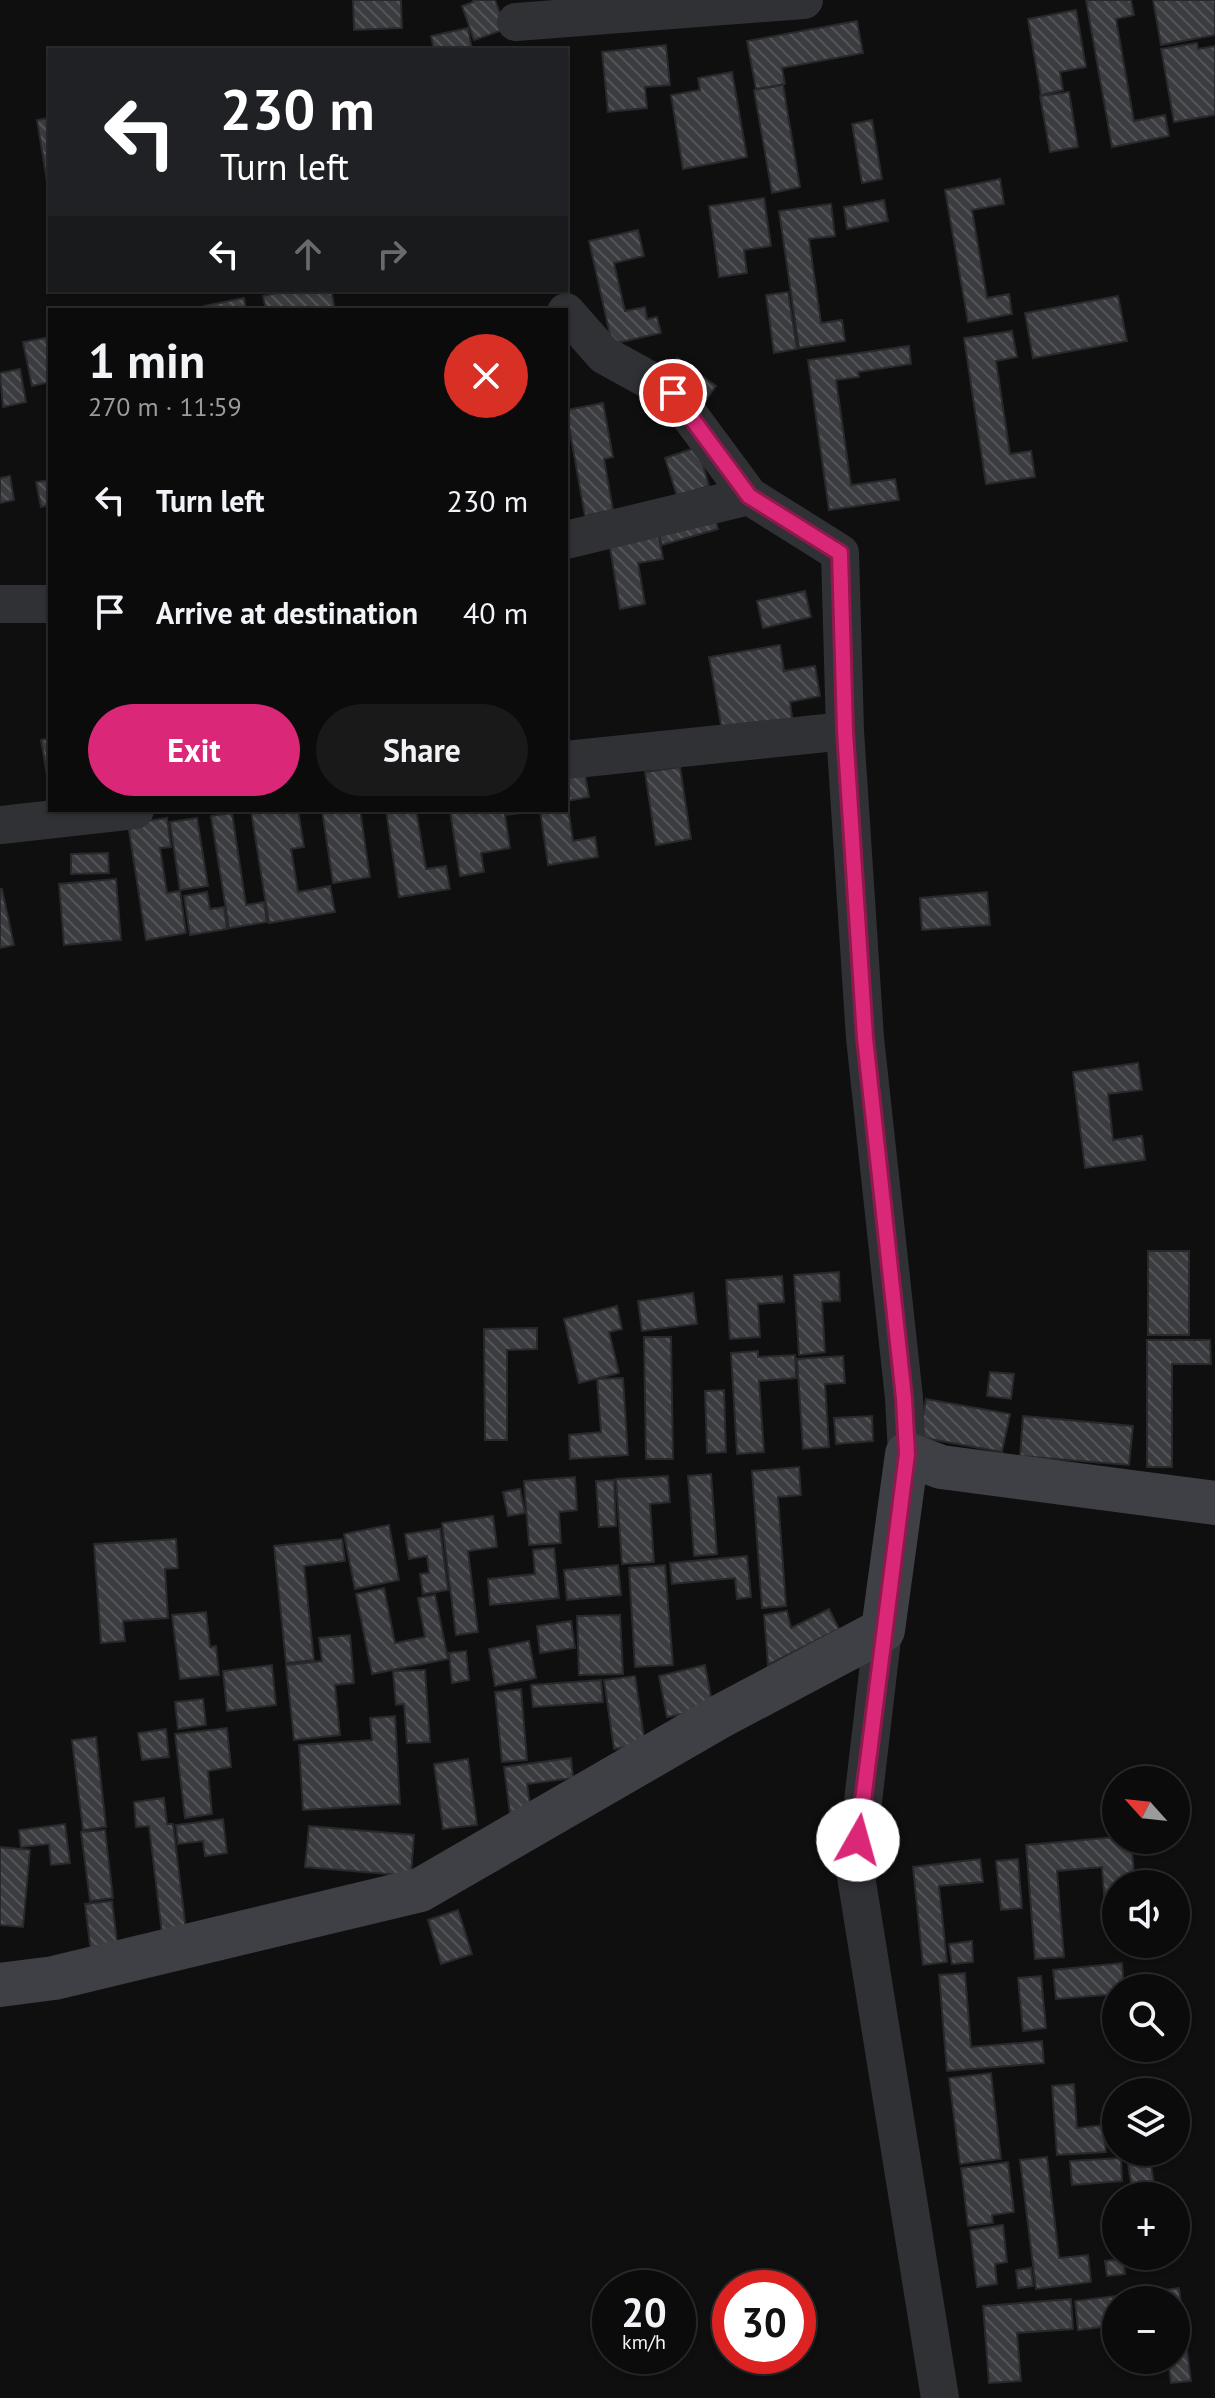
<!DOCTYPE html>
<html lang="en">
<head>
<meta charset="utf-8">
<style>
	body { margin:0; font-family:"PT Sans",sans-serif; background:#19191a; color:#f1f3f6; height:100vh; display:flex; flex-direction:column; font-size:30px; white-space:nowrap }
	* { box-sizing:border-box; margin:0 }
	p { font-size:26px; color:#9a9b9d }
	.icon { flex:none; width:44px; height:44px; fill:none; stroke:currentColor; stroke-width:2; stroke-linecap:round; stroke-linejoin:round }
	.map { position:relative; flex:1; overflow:hidden }
	.sheet { position:absolute; left:48px; top:308px; width:520px; height:504px; display:flex; flex-direction:column; background:#0b0b0c; border-radius:0px; box-shadow:0 2px 6px #0004,0 0 0 2px #2b2b2d }
	.sheet>* { flex:none }
	.guide { position:absolute; left:48px; top:48px; width:520px; height:244px; border-radius:0px; box-shadow:0 2px 6px #0004,0 0 0 2px #2b2b2d; background:#202124; color:#fff; overflow:hidden }
	.needle { width:52px; rotate:297deg }
	.fabs { position:absolute; left:1102px; top:1766px; display:grid; gap:16px }
	.fabs a { display:grid; place-items:center; width:88px; height:88px; border-radius:50%; background:#0b0b0c; box-shadow:0 2px 6px #0004,0 0 0 2px #2b2b2d; font-size:40px }
	.speed { position:absolute; left:592px; top:2270px; display:flex; gap:16px; font-size:40px; font-weight:700; text-align:center }
	.speed>* { display:grid; place-content:center; width:104px; height:104px; border-radius:50%; background:#0b0b0c; box-shadow:0 2px 6px #0004,0 0 0 2px #2b2b2d; line-height:1 }
	.speed small { font-size:20px; font-weight:400 }
	.speed .limit { border:12px solid #d22; background:#fff; color:#111 }
	.pin { position:absolute; display:grid; place-items:center; width:68px; height:68px; color:#fff; margin:-34px; border:4px solid #fff; border-radius:50%; box-shadow:0 2px 8px #0007 }
	.me { position:absolute; width:88px; margin:-44px; rotate:7deg; stroke-linejoin:round; filter:drop-shadow(0 0 6px #0008) }
	.turn { display:flex; align-items:center; gap:28px; height:168px; padding:0 40px; font-size:36px }
	.turn .icon { width:104px; height:104px; stroke-width:2.5 }
	.turn b { display:block; font-size:56px; line-height:68px }
	.lanes { display:flex; align-items:center; height:76px; padding:0 40px; background:#0003; justify-content:center; gap:40px; direction:ltr }
	.lanes .off { opacity:.35 }
	.round { display:grid; place-items:center; flex:none; width:84px; height:84px; border-radius:42px; background:#19191a }
	.headline { display:flex; align-items:center; justify-content:space-between; height:136px; padding:0 40px }
	h1 { font-size:48px; font-weight:700; line-height:60px }
	.cta { display:flex; gap:16px; margin-top:auto; padding:16px 40px }
	.cta a { flex:1; height:92px; border-radius:48px; background:#db2777; color:#fff; font-size:32px; font-weight:700; line-height:92px; text-align:center }
	.cta a+a { background:#19191a; color:#f1f3f6 }
	ul { padding:0; list-style:none }
	li { display:flex; align-items:center; gap:24px; height:112px; padding:0 40px }
	li div { flex:1 }
	li b { display:block; font-size:30px }
	li em { font-style:normal }
	.map>svg:first-child { display:block }
</style>
</head>
<body>
<div class="map">
<svg width="1215" height="2398" viewBox="0 0 1215 2398">
	<defs>
		<pattern id="building-back-hatch" width="6" height="6" patternUnits="userSpaceOnUse" patternTransform="scale(2)"><rect width="6" height="6" fill="#3b3c40"/><path d="M-1 5l2 2M0 0l6 6M5-1l2 2" fill="none" stroke="#545559"/></pattern>
	</defs>
	<rect width="100%" height="100%" fill="#0f0f10"/>
	<g fill="url(#building-back-hatch)" stroke="#29292c" stroke-width="2">
		<path d="M353 0H401L402 28 354 30Z"/>
		<path d="M473 0H495L506 29 474 40 462 6 473 2Z"/>
		<path d="M1086 0H1131L1134 15 1116 19 1134 121 1165 115 1169 136 1112 147Z"/>
		<path d="M1153 0H1215V35L1161 45Z"/>
		<path d="M1076 10 1086 67 1060 72 1063 90 1041 95 1028 19Z"/>
		<path d="M857 21 863 53 782 68 785 84 756 89 747 41Z"/>
		<path d="M468 28 472 50H434L431 36Z"/>
		<path d="M1197 43 1198 49 1215 46V115L1174 122 1161 49Z"/>
		<path d="M666 45 670 85 645 87 647 108 608 112 602 52Z"/>
		<path d="M732 72 747 157 683 169 671 95 700 90 698 78Z"/>
		<path d="M783 85 800 187 772 193 754 90Z"/>
		<path d="M1069 92 1078 147 1050 152 1040 96Z"/>
		<path d="M50 118V194H49L37 120Z"/>
		<path d="M872 120 882 179 862 183 852 124Z"/>
		<path d="M1000 179 1004 204 972 210 987 298 1009 294 1012 314 968 322 945 190Z"/>
		<path d="M764 198 771 246 744 250 747 273 719 277 709 206Z"/>
		<path d="M884 200 888 221 847 229 844 207Z"/>
		<path d="M831 204 835 236 809 239 821 323 842 320 845 341 799 348 779 211Z"/>
		<path d="M638 230 644 256 614 263 625 311 645 307 647 319 657 317 661 333 612 344 589 241Z"/>
		<path d="M290 290H331L335 310H266L263 296Z"/>
		<path d="M788 292 797 349 774 353 766 295Z"/>
		<path d="M1118 296 1127 341 1033 358 1025 313Z"/>
		<path d="M244 298 246 310H205L204 306Z"/>
		<path d="M1012 331 1017 357 996 361 1010 454 1031 451 1035 477 986 484 964 338Z"/>
		<path d="M50 337V382L32 386 23 342Z"/>
		<path d="M909 346 911 364 858 372 859 377 836 380 851 485 895 479 899 500 829 510 808 360Z"/>
		<path d="M677 358 716 386 703 404 664 377Z"/>
		<path d="M20 369 26 402 3 407 0 373Z"/>
		<path d="M603 403 613 457 604 459 613 510 585 516 566 410Z"/>
		<path d="M698 447 709 486 677 496 665 458Z"/>
		<path d="M10 476 14 500 0 503V478Z"/>
		<path d="M50 480V505L41 507 36 482Z"/>
		<path d="M713 512 718 529 662 545 657 528Z"/>
		<path d="M658 532 663 559 638 563 645 604 620 609 609 541Z"/>
		<path d="M805 591 811 617 763 628 757 601Z"/>
		<path d="M780 645 784 671 815 666 820 696 790 702 793 724 723 736 709 657Z"/>
		<path d="M50 738V793L41 740Z"/>
		<path d="M680 767 691 839 656 845 645 772Z"/>
		<path d="M584 769 589 797 567 801 573 841 595 837 598 857 548 865 540 810H566V772Z"/>
		<path d="M259 810H298L304 847 291 849 298 892 330 886 335 912 269 923 251 811Z"/>
		<path d="M322 810H360L370 877 333 883Z"/>
		<path d="M386 810H416L426 869 446 866 450 889 399 897Z"/>
		<path d="M450 810H520L521 813 505 815 510 848 481 853 484 872 460 876Z"/>
		<path d="M232 813 246 905 264 902 267 922 229 928 211 816Z"/>
		<path d="M167 818 171 847 160 848 167 893 180 891 186 933 146 940 128 824Z"/>
		<path d="M197 818 208 886 180 890 170 822Z"/>
		<path d="M108 853 109 873 71 874V854Z"/>
		<path d="M116 879 121 940 64 945 59 884Z"/>
		<path d="M0 889H2L14 945 0 948Z"/>
		<path d="M207 892 210 909 224 907 227 929 190 935 184 896Z"/>
		<path d="M987 892 990 925 922 930 920 898Z"/>
		<path d="M1138 1063 1142 1090 1108 1094 1113 1140 1142 1136 1145 1160 1085 1168 1073 1072Z"/>
		<rect x="1148" y="1251" width="41" height="84"/>
		<path d="M839 1272 840 1301 822 1302 825 1352 799 1355 794 1275Z"/>
		<path d="M782 1276 784 1302 758 1304 760 1337 730 1339 726 1280Z"/>
		<path d="M693 1293 697 1324 642 1331 638 1301Z"/>
		<path d="M617 1306 622 1329 609 1332 619 1373 579 1383 564 1319Z"/>
		<path d="M537 1328V1349L507 1350V1440H485L484 1329Z"/>
		<path d="M644 1337H671L673 1459H646Z"/>
		<path d="M1147 1340H1210L1211 1364H1172V1467H1147Z"/>
		<path d="M758 1351V1357L795 1355 796 1378 759 1381 764 1452 737 1454 731 1353Z"/>
		<path d="M843 1356 845 1383 825 1384 829 1447 803 1449 797 1359Z"/>
		<path d="M990 1372 1014 1374 1011 1399 987 1396Z"/>
		<path d="M623 1378 628 1455 570 1459 569 1435 601 1432 597 1379Z"/>
		<path d="M724 1390 726 1452 707 1453 705 1391Z"/>
		<path d="M926 1399 1010 1414 1002 1452 919 1437Z"/>
		<path d="M872 1416 873 1441 836 1444 834 1418Z"/>
		<path d="M1023 1416 1133 1426 1129 1465 1020 1456Z"/>
		<path d="M799 1467 801 1495 778 1497 786 1606 762 1608 752 1471Z"/>
		<path d="M711 1474 717 1554 694 1556 688 1476Z"/>
		<path d="M668 1476 670 1502 650 1504 654 1562 622 1564 616 1479Z"/>
		<path d="M575 1477 577 1510 559 1512 561 1543 529 1545 524 1481Z"/>
		<path d="M614 1480 616 1526 599 1527 596 1481Z"/>
		<path d="M520 1489 525 1513 508 1516 503 1492Z"/>
		<path d="M493 1516 497 1547 468 1551 478 1632 456 1635 442 1523Z"/>
		<path d="M389 1525 399 1580 355 1589 344 1534Z"/>
		<path d="M440 1529 448 1590 423 1594 420 1574 429 1573 427 1556 409 1559 405 1534Z"/>
		<path d="M176 1539 178 1568 165 1569 168 1618 123 1621 125 1641 101 1643 94 1544Z"/>
		<path d="M342 1539 345 1561 304 1566 314 1660 286 1663 274 1546Z"/>
		<path d="M554 1548 559 1598 490 1605 488 1579 535 1574 533 1550Z"/>
		<path d="M747 1556 751 1597 737 1599 735 1578 672 1584 670 1563Z"/>
		<path d="M618 1565 621 1595 567 1600 564 1570Z"/>
		<path d="M665 1565 673 1665 635 1667 629 1568Z"/>
		<path d="M384 1588 395 1643 425 1637 418 1598 435 1595 448 1659 372 1674 356 1594Z"/>
		<path d="M829 1609 839 1629 768 1665 764 1615 787 1611 791 1628Z"/>
		<path d="M206 1612 210 1647 216 1646 219 1675 180 1679 172 1615Z"/>
		<path d="M620 1615 623 1674 579 1675 577 1616Z"/>
		<path d="M571 1621 575 1648 540 1653 537 1626Z"/>
		<path d="M350 1635 354 1683 335 1685 340 1735 294 1740 286 1665 322 1661 319 1638Z"/>
		<path d="M529 1641 536 1678 495 1686 489 1649Z"/>
		<path d="M466 1651 469 1680 452 1683 449 1653Z"/>
		<path d="M272 1665 276 1705 227 1711 223 1671Z"/>
		<path d="M705 1665 713 1708 667 1717 659 1676Z"/>
		<path d="M425 1670 430 1742 407 1743 404 1704 396 1705 393 1671Z"/>
		<path d="M635 1676 645 1744 614 1749 604 1680Z"/>
		<path d="M601 1680 603 1702 533 1707 531 1685Z"/>
		<path d="M521 1689 527 1760 502 1762 495 1692Z"/>
		<path d="M203 1699 206 1725 178 1729 175 1702Z"/>
		<path d="M395 1716 400 1804 303 1810 299 1745 372 1740 370 1718Z"/>
		<path d="M227 1728 231 1767 208 1771 212 1814 185 1818 175 1734Z"/>
		<path d="M166 1729 169 1757 142 1760 138 1733Z"/>
		<path d="M96 1737 106 1827 83 1830 72 1740Z"/>
		<path d="M571 1758 573 1778 527 1784 531 1811 510 1814 504 1767Z"/>
		<path d="M468 1759 477 1825 443 1829 434 1764Z"/>
		<path d="M164 1798 167 1824H173L186 1930 162 1933 149 1826 136 1827 134 1802Z"/>
		<path d="M223 1819 227 1853 205 1856 203 1841 178 1844 176 1825Z"/>
		<path d="M65 1824 70 1863 51 1865 49 1844 21 1847 19 1830Z"/>
		<path d="M309 1826 414 1835 411 1876 305 1867Z"/>
		<path d="M105 1830 113 1898 90 1901 81 1832Z"/>
		<path d="M1116 1837V1840H1131L1135 1884H1116V1908L1105 1909 1102 1867 1057 1871 1064 1957 1035 1959 1026 1845Z"/>
		<path d="M0 1847 30 1850 23 1927 0 1925Z"/>
		<path d="M980 1859 983 1882 939 1886 947 1962 923 1965 913 1867Z"/>
		<path d="M1018 1859 1022 1908 1001 1910 996 1861Z"/>
		<path d="M112 1901 119 1958 92 1961 85 1904Z"/>
		<path d="M458 1910 472 1954 441 1964 428 1920Z"/>
		<path d="M972 1941 973 1962 952 1964 949 1944Z"/>
		<path d="M1122 1963 1124 1988H1116V1994L1056 1999 1053 1970Z"/>
		<path d="M965 1973 971 2047 1042 2041 1044 2063 947 2071 939 1975Z"/>
		<path d="M1041 1976 1046 2028 1023 2031 1018 1978Z"/>
		<path d="M991 2073 1001 2159 960 2164 949 2078Z"/>
		<path d="M1074 2084 1077 2128 1103 2125 1106 2152 1057 2155 1052 2086Z"/>
		<path d="M1149 2153 1156 2196H1133L1127 2157Z"/>
		<path d="M1047 2157 1059 2258 1088 2255 1091 2282 1036 2289 1020 2160Z"/>
		<path d="M1121 2158 1122 2181 1072 2185 1070 2161Z"/>
		<path d="M1008 2162 1014 2212 992 2215 993 2223 968 2226 961 2168Z"/>
		<path d="M1003 2225 1007 2262 995 2264 997 2284 977 2287 970 2230Z"/>
		<path d="M1123 2259 1125 2274 1107 2276 1105 2261Z"/>
		<path d="M1031 2268 1033 2286 1018 2288 1016 2270Z"/>
		<path d="M1179 2288 1191 2381 1171 2383 1168 2360H1176V2300H1116V2325L1078 2330 1075 2301Z"/>
		<path d="M1071 2299 1073 2329 1017 2333 1021 2381 989 2383 983 2306Z"/>
	</g>
	<g fill="none" stroke-linecap="round" stroke-linejoin="round">
		<g stroke="#303135" stroke-width="38">
			<path d="M516 22 804 0"/>
			<path d="M566 312 604 355 673 393 749 496 840 553 845 731 865 1038 904 1398 907 1454"/>
			<path d="M566 540 749 496"/>
			<path d="M0 604H50"/>
			<path d="M566 760 845 731"/>
			<path d="M1 825 135 810"/>
			<path d="M883 1630 855 1870 940 2398"/>
		</g>
		<path stroke="#3e4045" stroke-width="44" d="M0 1985 54 1978 420 1890 721 1716 883 1630 907 1454 941 1467 1215 1503"/>
	</g>
	<g fill="none" stroke-linecap="round" stroke-linejoin="round">
		<defs>
			<path id="route" d="M673 393 749 496 840 553 845 731 865 1038 904 1398 907 1454 858 1840"/>
		</defs>
		<use href="#route" stroke="#8e194d" stroke-width="20"/>
		<use href="#route" stroke="#db2777" stroke-width="14"/>
	</g>
</svg>
<div class="fabs">
<a><svg class="needle" viewBox="-14 -14 28 28"><path d="M0-13l5 13h-10z" fill="#e53935"/><path d="M0 13l5-13h-10z" fill="#9a9b9d"/></svg></a>
<a><svg class="icon" aria-label="sound" viewBox="0 0 24 24"><path d="M4 9h4l5-4v14l-5-4H4zM17 9q2 3 0 6"/></svg></a>
<a><svg class="icon" aria-label="search" viewBox="0 0 24 24"><circle cx="10" cy="10" r="6"/><path d="M15 15l6 6"/></svg></a>
<a><svg class="icon" aria-label="layers" viewBox="0 0 24 24"><path d="M12 4l9 5-9 5-9-5zM3 14l9 5 9-5"/></svg></a>
<a>+</a>
<a>−</a>
</div>
<div class="speed"><div>20<small>km/h</small></div><div class="limit">30</div></div>
<div class="pin" style="left:673px;top:393px;background:#d93025"><svg class="icon" aria-label="arrive" viewBox="0 0 24 24"><path d="M6 21V4h12l-3 4 3 4H6"/></svg></div>
<svg class="me" style="left:858px;top:1840px" viewBox="-20 -20 40 40"><circle r="19" fill="#fff"/><path d="M0-13L10 11 0 6-10 11z" fill="#db2777"/></svg>
<div class="guide">
<div class="turn"><svg class="icon" aria-label="left" viewBox="0 0 24 24"><path d="M17 20v-9H6M10 6l-5 5 5 5"/></svg><div><b>230 m</b>Turn left</div></div>
<div class="lanes"><svg class="icon" aria-label="left" viewBox="0 0 24 24"><path d="M17 20v-9H6M10 6l-5 5 5 5"/></svg><svg class="icon off" aria-label="ahead" viewBox="0 0 24 24"><path d="M12 20V5M6 11l6-6 6 6"/></svg><svg class="icon off" aria-label="right" viewBox="0 0 24 24"><path d="M7 20v-9h11M14 6l5 5-5 5"/></svg></div>
</div>
<section class="sheet">
<div class="headline"><div><h1>1 min</h1><p>270 m · 11:59</p></div><a class="round" style="background:#d93025;color:#fff"><svg class="icon" aria-label="close" viewBox="0 0 24 24"><path d="M6 6l12 12M18 6L6 18"/></svg></a></div>
<ul>
<li><svg class="icon" aria-label="left" viewBox="0 0 24 24"><path d="M17 20v-9H6M10 6l-5 5 5 5"/></svg><div><b>Turn left</b></div><em>230 m</em></li>
<li><svg class="icon" aria-label="arrive" viewBox="0 0 24 24"><path d="M6 21V4h12l-3 4 3 4H6"/></svg><div><b>Arrive at destination</b></div><em>40 m</em></li>
</ul>
<div class="cta"><a>Exit</a><a>Share</a></div>
</section>
</div>
</body>
</html>
